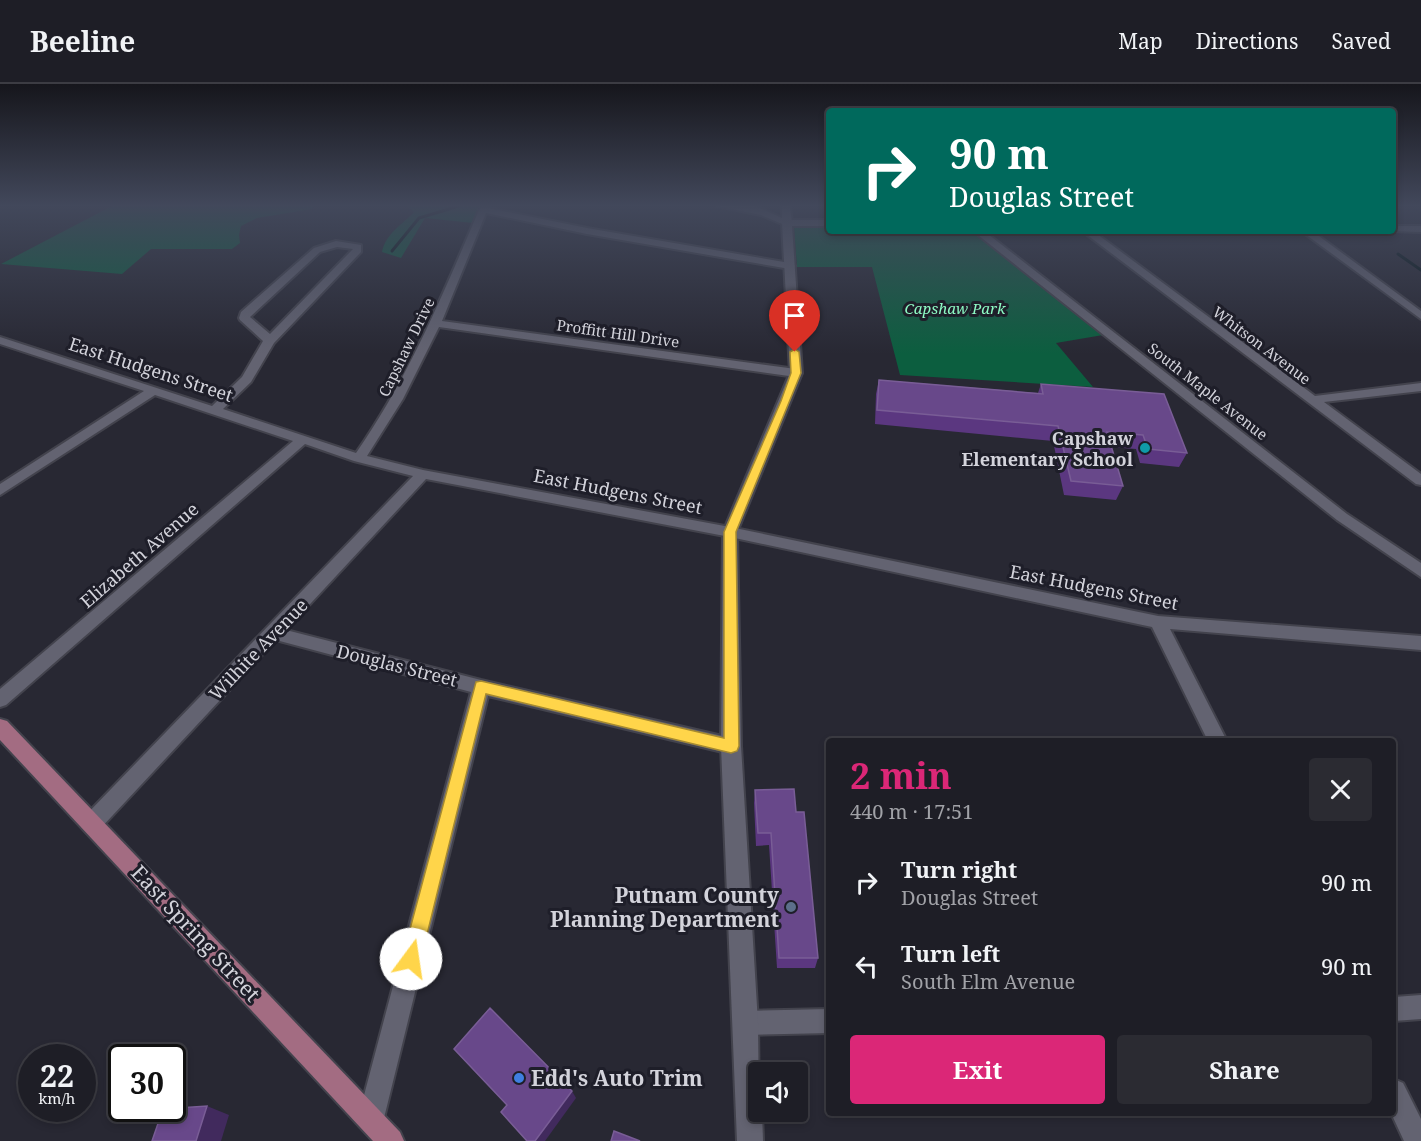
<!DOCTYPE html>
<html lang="en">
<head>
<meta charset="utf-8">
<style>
	body { margin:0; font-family:"Noto Serif",serif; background:#2b2b32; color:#f1f3f6; height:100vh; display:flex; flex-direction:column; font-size:22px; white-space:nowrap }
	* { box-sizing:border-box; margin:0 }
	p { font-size:20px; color:#a1a2a7 }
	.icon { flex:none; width:33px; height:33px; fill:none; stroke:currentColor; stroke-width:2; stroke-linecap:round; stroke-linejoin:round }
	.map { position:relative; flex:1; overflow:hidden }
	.drawer { position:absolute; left:826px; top:654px; width:570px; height:378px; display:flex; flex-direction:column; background:#1e1e26; border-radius:6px; box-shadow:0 3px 9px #0003,0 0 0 2px #3c3c43 }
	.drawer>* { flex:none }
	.hud { position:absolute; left:826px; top:24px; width:570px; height:126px; border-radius:6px; box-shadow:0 3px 9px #0003,0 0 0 2px #3c3c43; background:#00695c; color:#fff; overflow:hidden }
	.tools { position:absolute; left:748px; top:978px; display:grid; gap:12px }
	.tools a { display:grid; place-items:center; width:60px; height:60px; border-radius:6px; background:#1e1e26; box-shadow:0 3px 9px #0003,0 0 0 2px #3c3c43; font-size:30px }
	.speed { position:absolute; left:18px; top:960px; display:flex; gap:12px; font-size:30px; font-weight:700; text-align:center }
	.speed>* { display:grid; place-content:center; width:78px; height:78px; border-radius:50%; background:#1e1e26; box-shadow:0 3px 9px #0003,0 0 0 2px #3c3c43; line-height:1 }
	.speed small { font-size:15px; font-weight:400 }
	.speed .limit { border:3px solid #111; border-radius:9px; background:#fff; color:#111 }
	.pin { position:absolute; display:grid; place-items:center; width:51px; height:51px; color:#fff; margin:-62px -26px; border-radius:50% 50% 50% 0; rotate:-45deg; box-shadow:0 0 6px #0007 }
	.pin .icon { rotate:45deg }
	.me { position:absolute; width:66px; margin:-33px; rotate:14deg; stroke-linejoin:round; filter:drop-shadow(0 0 4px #0008) }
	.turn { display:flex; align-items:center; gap:21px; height:126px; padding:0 24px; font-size:27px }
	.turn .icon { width:78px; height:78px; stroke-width:2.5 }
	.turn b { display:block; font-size:42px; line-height:51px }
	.round { display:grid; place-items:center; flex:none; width:63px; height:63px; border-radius:6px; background:#2b2b32 }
	.summary { display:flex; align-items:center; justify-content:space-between; height:102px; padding:0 24px }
	h1 { font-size:36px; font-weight:700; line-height:45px; color:#db2777 }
	.primary-button { display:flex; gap:12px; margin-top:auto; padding:12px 24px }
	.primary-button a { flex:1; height:69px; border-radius:6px; background:#db2777; color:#fff; font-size:24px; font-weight:700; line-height:69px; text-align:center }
	.primary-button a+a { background:#2b2b32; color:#f1f3f6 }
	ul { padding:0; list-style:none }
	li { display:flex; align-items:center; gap:18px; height:84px; padding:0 24px }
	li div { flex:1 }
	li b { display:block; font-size:22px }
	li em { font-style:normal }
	header { display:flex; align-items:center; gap:36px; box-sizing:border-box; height:84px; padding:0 30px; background:#1e1e26; border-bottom:2px solid #3c3c43 }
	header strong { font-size:28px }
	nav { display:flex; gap:33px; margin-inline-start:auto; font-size:21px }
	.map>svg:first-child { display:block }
</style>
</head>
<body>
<header>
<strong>Beeline</strong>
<nav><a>Map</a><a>Directions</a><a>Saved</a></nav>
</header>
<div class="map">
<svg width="1421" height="1057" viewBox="0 0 1421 1057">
	<rect width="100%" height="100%" fill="#282833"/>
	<g fill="#0c5e3f">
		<path d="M112 122H314L312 125 257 134 241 142 239 151 240 159 232 165H151L122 190 1 180Z"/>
		<path d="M407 122H493L490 124 479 125 473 139 425 134 401 174 382 168C386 149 402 141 414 128Z"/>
		<path d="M829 141 830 147H973L1103 251 1056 259 1093 303 900 291 872 183H797L794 143Z"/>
	</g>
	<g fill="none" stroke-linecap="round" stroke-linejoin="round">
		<g stroke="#021316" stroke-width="3">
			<path d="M392 167 419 134 459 122"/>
			<path d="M1398 170 1421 186"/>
		</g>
		<defs>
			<g id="minor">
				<path d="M717 122H755L782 134V122H790L792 139 787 142 761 131Z"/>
				<path d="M483 123 587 144 790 179 795 182 790 185 587 150 486 129 442 237 796 285 802 289 796 293 439 243 403 315 367 372 423 386 730 443 1158 532 1421 552V566L1170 545 1227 657H1208L1152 543 730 453 426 395 286 546 481 596 731 654 738 656 741 662 738 668 731 670 488 612 384 1034 380 1043 371 1047 362 1043 358 1034 471 608 276 556 99 746 92 748 85 746 82 739 85 732 413 392 354 377 305 360 6 621 0 623V605L293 357 155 311 0 411V400L144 307 0 260V253L212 322 242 293 263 257 240 236 239 234 241 228 314 164 336 157 361 161V168L274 259 251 298 223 325 356 369C409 293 443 210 479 126ZM337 163 353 165 270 250 250 233 320 168Z"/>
				<path d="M973 147H984L1347 430 1421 479V493L1337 436Z"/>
				<path d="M1082 147H1093L1315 312 1421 299V307L1324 318 1421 390V401L1416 400Z"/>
				<path d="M1301 147H1312L1421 227V235Z"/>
				<path d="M1421 911V935L1394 937V913Z"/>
				<path d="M830 925V949L746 951 737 948 734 939 737 930 746 927Z"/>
				<path d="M1394 995 1403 999 1421 1035V1057H1404L1391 1029H1394Z"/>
			</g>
			<g id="tertiary">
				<path d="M787 136H830V142H792L802 289 737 448 741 662 758 939 759 1028H762L763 1057H737L721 662 723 448 790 289 782 139Z"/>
				<path d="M1394 142H1421V148L1391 147H1394Z"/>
			</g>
			<path id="primary" d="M0 635 7 637 400 1048 404 1057H373L0 656Z"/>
		</defs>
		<use href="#minor" stroke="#43434d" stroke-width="4"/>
		<use href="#tertiary" stroke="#43434d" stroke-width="4"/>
		<use href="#primary" stroke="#43434d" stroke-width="4"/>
		<use href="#minor" fill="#636371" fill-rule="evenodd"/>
		<use href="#tertiary" fill="#636371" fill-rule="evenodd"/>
		<use href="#primary" fill="#a36c82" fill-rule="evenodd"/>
	</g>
	<g fill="#5b3780">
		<path d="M879 296 1038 309 1041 300 1187 369 1179 383 1140 379 1136 365 1111 363 1123 402 1116 416 1064 411 1053 357 875 340 876 310Z"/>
		<path d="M755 706 796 728 818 874 815 884H777L769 761 756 762 754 719Z"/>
	</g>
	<g fill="#412a5d">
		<path d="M572 1007 576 1014 545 1057H535Z"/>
		<path d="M207 1022 229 1031 221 1057H196Z"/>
	</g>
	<g fill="#68488a" stroke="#795d96" stroke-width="1.5">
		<path d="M879 296 1043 310 1041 300 1164 310 1187 369 1148 365 1143 351 1107 348 1123 402 1071 397 1058 342 877 326Z"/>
		<path d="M794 705 796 728H804L818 874H779L771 749H758L755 706Z"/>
		<path d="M490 924 572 1007 535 1057H527L501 1028 507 1021 454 965Z"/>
		<path d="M207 1022 196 1057H152L163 1025Z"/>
		<path d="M614 1047 640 1057H611Z"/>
	</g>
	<linearGradient id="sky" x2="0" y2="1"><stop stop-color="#16161c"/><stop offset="0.45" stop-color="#42485b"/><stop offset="1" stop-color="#42485b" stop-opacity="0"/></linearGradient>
	<rect width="1421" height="270" fill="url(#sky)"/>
	<path fill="#ffd54a" stroke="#a68a30" stroke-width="1.5" d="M795 265 799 268 801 289 736 448 739 662 737 667 731 669 486 610 421 875 418 882 411 885 404 882 402 875 476 598 481 597 724 654V448L781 317 791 289 790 268Z"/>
	<circle fill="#0f9aa8" stroke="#1e1e29" stroke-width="2" cx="1145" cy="364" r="6"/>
	<circle fill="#5c6f8a" stroke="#1e1e29" stroke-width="2" cx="791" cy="823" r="6"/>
	<circle fill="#3f7fe0" stroke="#1e1e29" stroke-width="2" cx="519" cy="994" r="6"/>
	<g text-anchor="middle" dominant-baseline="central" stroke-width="6" stroke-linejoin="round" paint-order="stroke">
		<g font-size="15" font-style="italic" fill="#8dfac4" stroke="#1e1e29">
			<text x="955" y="224">Capshaw Park</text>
		</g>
		<g font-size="15" fill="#d3d3db" stroke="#1e1e29">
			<text transform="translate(618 249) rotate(8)">Proffitt Hill Drive</text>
			<text transform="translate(1262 261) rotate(37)">Whitson Avenue</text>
			<text transform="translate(406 263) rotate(-64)">Capshaw Drive</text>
			<text transform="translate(1208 307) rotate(38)">South Maple Avenue</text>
		</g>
		<g font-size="18" fill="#d3d3db" stroke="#1e1e29">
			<text transform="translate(151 285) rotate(18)">East Hudgens Street</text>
			<text transform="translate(618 407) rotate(11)">East Hudgens Street</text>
			<text transform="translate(139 471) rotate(-41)">Elizabeth Avenue</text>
			<text transform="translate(1094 503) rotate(11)">East Hudgens Street</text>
			<text transform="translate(258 565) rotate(-46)">Wilhite Avenue</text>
			<text transform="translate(397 581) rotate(14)">Douglas Street</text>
		</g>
		<g font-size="18" font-weight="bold" fill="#d3d3db" stroke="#1e1e29" text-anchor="end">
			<text x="1133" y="354">Capshaw<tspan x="1133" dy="21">Elementary School</tspan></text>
		</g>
		<g font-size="21" font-weight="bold" fill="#d3d3db" stroke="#1e1e29" text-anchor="end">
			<text x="779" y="811">Putnam County<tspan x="779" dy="24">Planning Department</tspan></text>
			<text x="531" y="994" text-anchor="start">Edd's Auto Trim</text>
		</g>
		<g font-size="21" fill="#d3d3db" stroke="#1e1e29">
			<text transform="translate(196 849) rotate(47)">East Spring Street</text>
		</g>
	</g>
</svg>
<div class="tools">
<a><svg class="icon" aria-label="sound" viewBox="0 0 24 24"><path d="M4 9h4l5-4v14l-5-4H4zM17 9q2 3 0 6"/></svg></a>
</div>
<div class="speed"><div>22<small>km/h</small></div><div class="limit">30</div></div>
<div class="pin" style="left:795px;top:268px;background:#d93025"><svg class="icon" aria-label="arrive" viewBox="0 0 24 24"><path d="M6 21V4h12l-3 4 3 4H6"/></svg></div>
<svg class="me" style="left:411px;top:875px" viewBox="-20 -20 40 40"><circle r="19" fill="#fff"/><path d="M0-13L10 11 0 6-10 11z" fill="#ffd54a"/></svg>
<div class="hud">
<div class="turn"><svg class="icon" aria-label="right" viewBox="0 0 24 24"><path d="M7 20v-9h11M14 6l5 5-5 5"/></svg><div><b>90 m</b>Douglas Street</div></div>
</div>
<section class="drawer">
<div class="summary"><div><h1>2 min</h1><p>440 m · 17:51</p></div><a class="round"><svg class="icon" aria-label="close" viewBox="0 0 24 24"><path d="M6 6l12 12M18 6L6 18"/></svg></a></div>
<ul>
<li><svg class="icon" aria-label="right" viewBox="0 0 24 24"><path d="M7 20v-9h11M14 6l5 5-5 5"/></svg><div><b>Turn right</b><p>Douglas Street</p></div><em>90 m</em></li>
<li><svg class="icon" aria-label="left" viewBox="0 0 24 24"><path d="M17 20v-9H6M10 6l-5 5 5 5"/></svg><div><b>Turn left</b><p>South Elm Avenue</p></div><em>90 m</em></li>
</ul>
<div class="primary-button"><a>Exit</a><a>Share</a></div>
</section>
</div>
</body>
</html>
